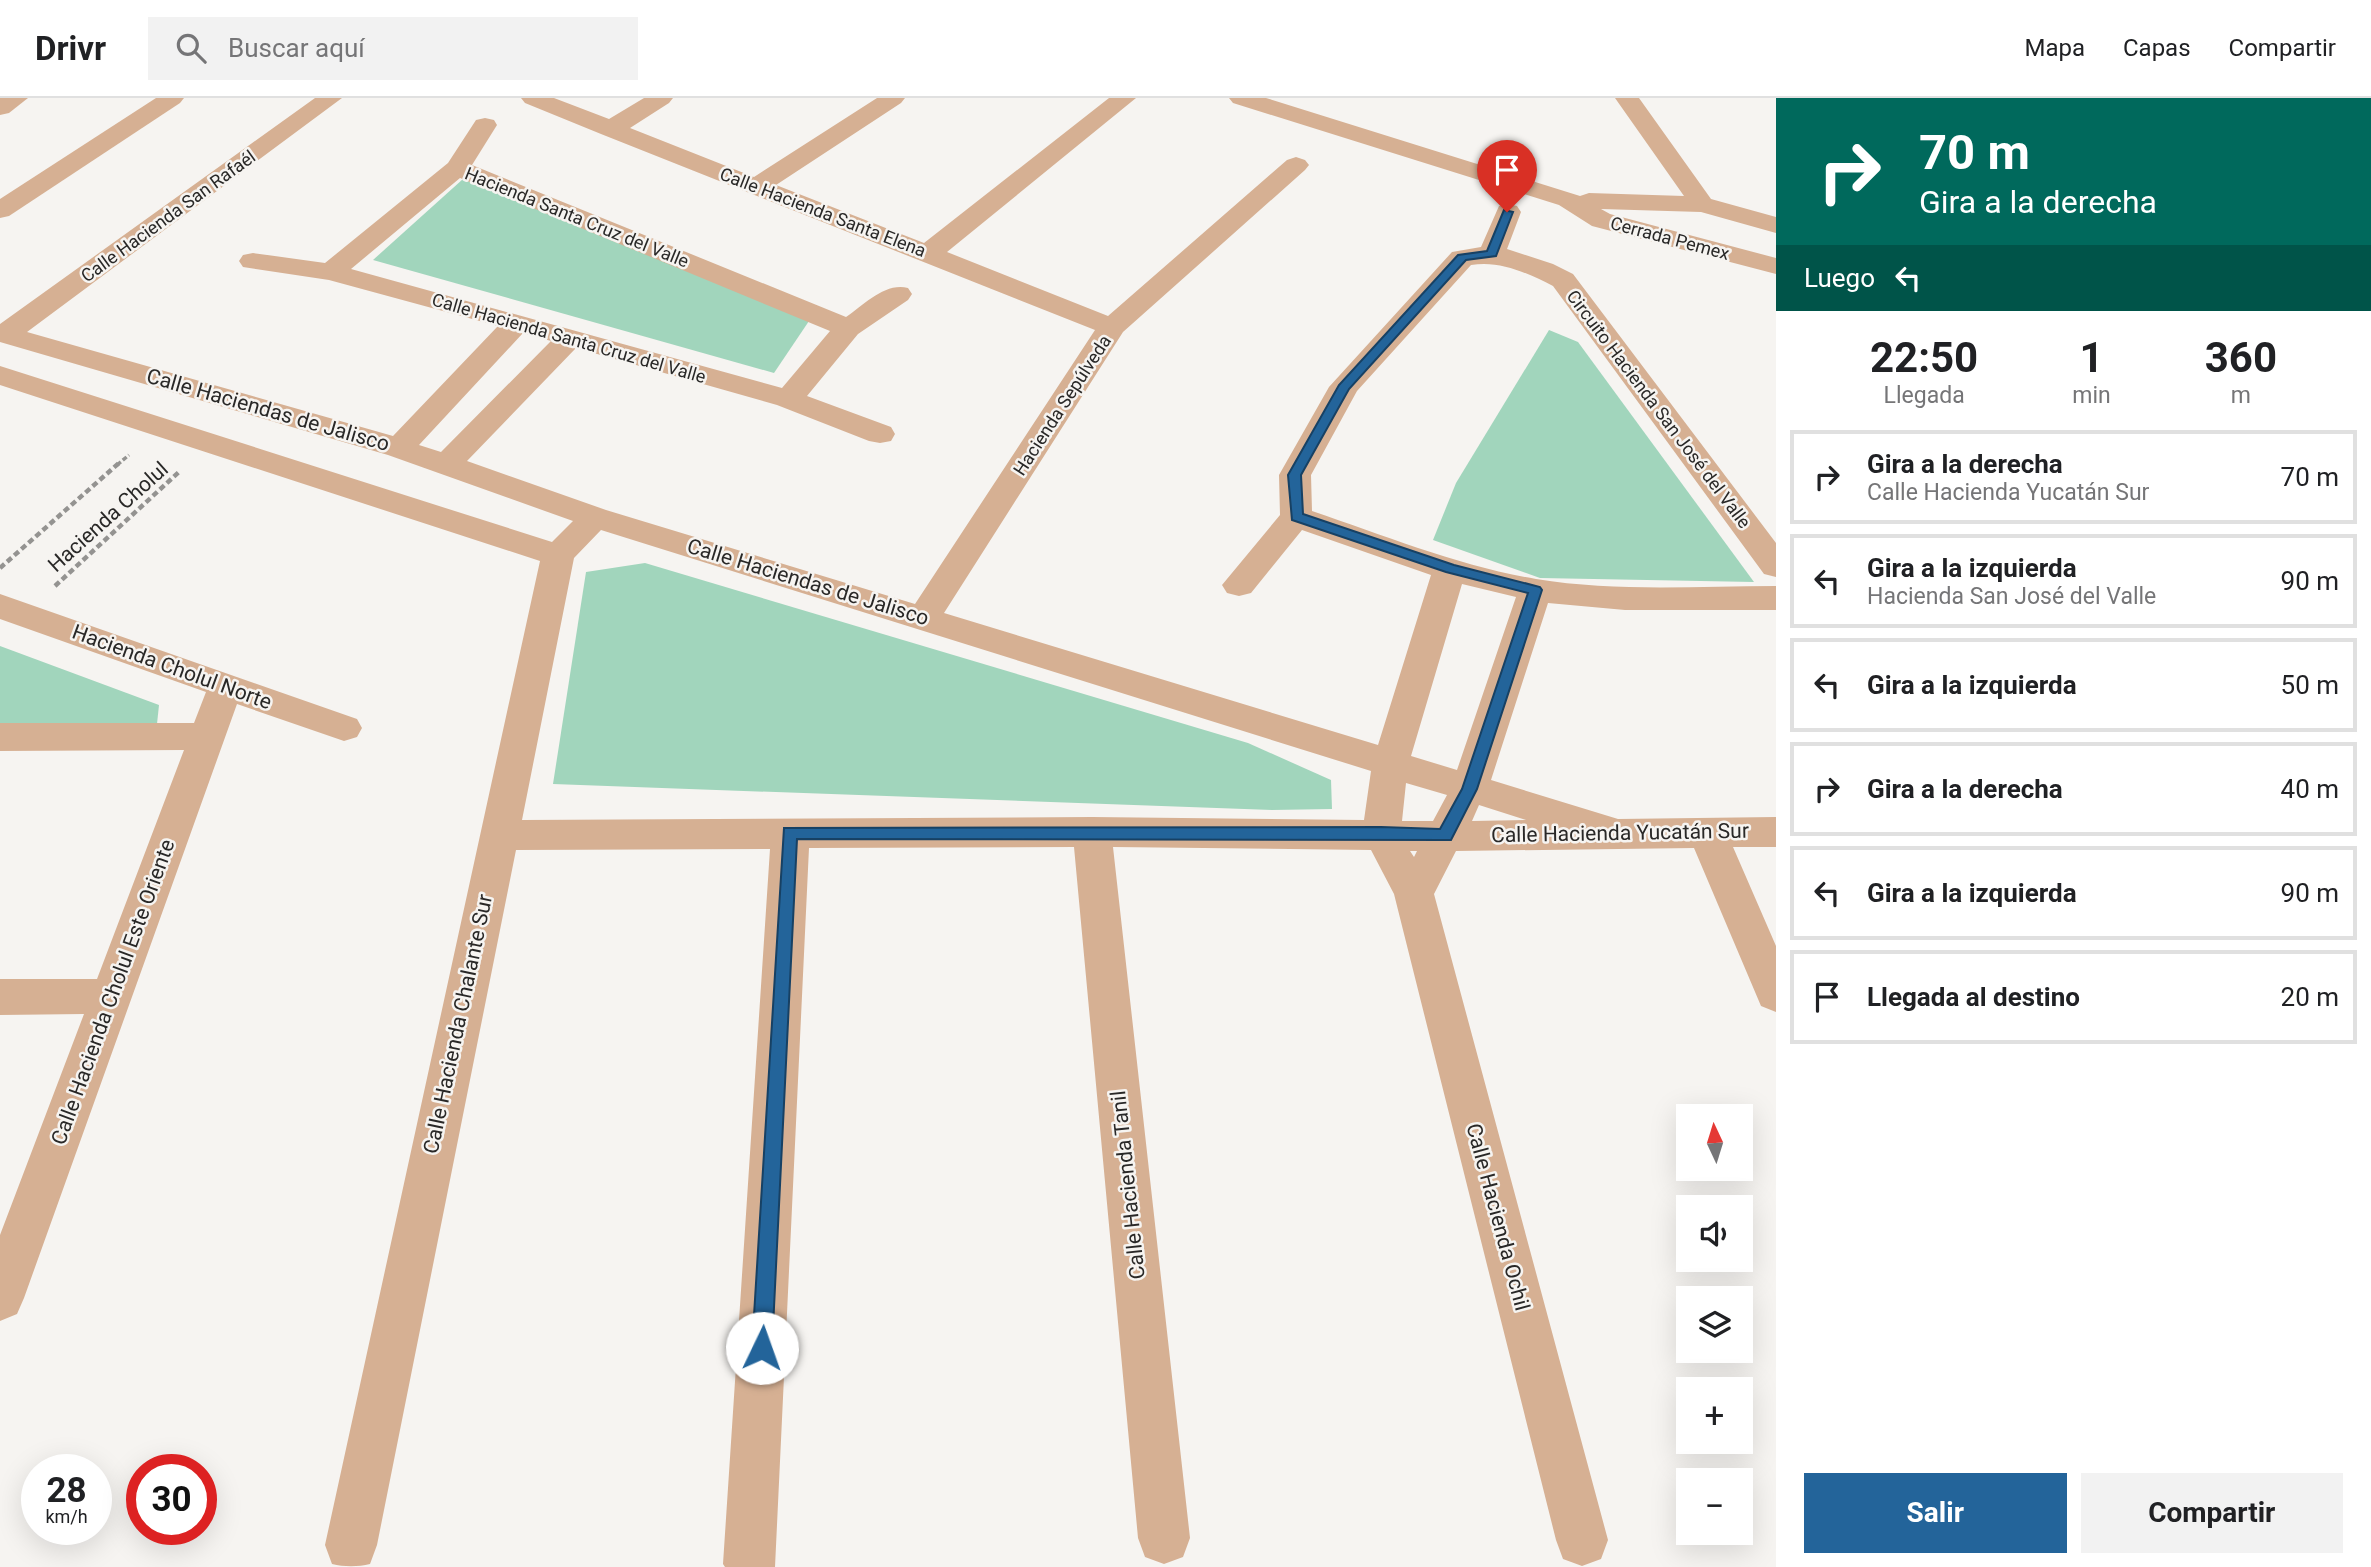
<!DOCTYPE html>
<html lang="es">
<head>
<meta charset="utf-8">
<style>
	body { margin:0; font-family:Roboto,sans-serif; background:#f2f2f2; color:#202124; height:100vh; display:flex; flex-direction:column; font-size:26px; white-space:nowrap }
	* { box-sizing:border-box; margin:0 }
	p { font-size:23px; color:#757577 }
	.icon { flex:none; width:38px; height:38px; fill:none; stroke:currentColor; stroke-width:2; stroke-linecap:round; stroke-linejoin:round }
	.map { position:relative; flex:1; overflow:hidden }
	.drawer { display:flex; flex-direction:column; background:#fff; width:595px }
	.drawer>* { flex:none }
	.guide { background:#00695c; color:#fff; overflow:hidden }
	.needle { width:46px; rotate:356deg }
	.controls { position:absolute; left:1676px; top:1006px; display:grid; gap:14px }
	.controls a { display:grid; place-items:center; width:77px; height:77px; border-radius:0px; background:#fff; box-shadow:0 7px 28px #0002; font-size:35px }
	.speed { position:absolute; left:21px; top:1356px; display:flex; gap:14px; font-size:35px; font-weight:700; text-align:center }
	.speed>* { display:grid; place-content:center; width:91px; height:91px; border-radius:50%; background:#fff; box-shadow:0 7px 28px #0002; line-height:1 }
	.speed small { font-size:18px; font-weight:400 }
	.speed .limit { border:10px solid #d22; background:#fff; color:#111 }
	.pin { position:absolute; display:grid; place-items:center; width:60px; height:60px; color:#fff; margin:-72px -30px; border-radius:50% 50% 50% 0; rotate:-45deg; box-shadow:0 0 7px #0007 }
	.pin .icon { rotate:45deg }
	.me { position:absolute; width:77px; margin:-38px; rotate:3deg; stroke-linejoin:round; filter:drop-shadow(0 0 5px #0008) }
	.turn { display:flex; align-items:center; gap:24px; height:147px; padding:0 28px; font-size:32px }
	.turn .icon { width:91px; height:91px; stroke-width:2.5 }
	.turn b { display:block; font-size:49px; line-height:60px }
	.then { display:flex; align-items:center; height:66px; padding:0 28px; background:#0003; gap:14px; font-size:26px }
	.eta { display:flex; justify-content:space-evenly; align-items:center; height:119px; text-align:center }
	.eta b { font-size:42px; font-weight:700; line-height:49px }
	.action { display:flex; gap:14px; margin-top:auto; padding:14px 28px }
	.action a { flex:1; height:80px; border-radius:0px; background:#23649a; color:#fff; font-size:28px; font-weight:700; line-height:80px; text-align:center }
	.action a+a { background:#f2f2f2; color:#202124 }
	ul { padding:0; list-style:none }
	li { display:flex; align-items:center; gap:21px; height:94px; margin:0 14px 10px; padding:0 14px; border:4px solid #e0e0e0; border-radius:0px }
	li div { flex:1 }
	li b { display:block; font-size:26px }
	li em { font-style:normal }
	header { display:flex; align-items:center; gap:42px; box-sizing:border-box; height:98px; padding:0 35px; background:#fff; border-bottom:2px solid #e0e0e0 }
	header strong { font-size:33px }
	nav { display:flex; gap:38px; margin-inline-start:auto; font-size:24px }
	.search { width:490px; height:63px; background:#f2f2f2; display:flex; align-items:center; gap:18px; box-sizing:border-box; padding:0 24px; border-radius:0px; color:#757577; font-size:26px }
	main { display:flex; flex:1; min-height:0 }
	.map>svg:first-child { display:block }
</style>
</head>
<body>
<header>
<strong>Drivr</strong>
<div class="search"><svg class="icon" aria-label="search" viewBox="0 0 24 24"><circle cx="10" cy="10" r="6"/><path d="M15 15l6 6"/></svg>Buscar aquí</div>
<nav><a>Mapa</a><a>Capas</a><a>Compartir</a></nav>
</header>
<main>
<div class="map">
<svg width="1776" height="1469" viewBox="0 0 1776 1469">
	<rect width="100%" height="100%" fill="#f6f4f1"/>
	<g fill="#a1d5bc">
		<path d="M463 81 809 223 774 275 373 162Z"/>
		<path d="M1549 232 1578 244 1754 484 1540 480 1433 442 1456 385Z"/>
		<path d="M645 465 1248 645 1331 682 1332 711 1272 712 553 686 586 474Z"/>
		<path d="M0 548 159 607 157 626 0 625Z"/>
	</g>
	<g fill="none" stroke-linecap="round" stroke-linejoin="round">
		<path stroke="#949391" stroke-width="3.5" stroke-dasharray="5 2.5" stroke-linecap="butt" d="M117 367 129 357"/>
		<g stroke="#949391" stroke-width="4.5" stroke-dasharray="6 3.5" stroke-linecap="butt">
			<path d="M0 470 119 365"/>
			<path d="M55 488 180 373"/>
		</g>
		<g fill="#d6b093" fill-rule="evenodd">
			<path d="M0 0H28L9 15 0 17Z"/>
			<path d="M156 0H184L180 5 9 118 0 120V101Z"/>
			<path d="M315 0H342L27 234 393 338 498 228 329 182 243 169 239 163 243 157 253 155 325 165 448 65 476 22 485 20 494 22 497 27 472 67 846 219C864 207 885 184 908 190L912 196 908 202 858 236 807 298 891 329 895 336 891 343 880 345 869 343 777 307 576 250 467 363 606 412 915 506 1095 232 601 36 525 5 521 0H554L609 21 644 0H673L669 5 630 30 754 79 877 0H905L901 5 776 87 924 145 1109 0H1136L947 154 1108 218 1287 62 1296 59 1305 62 1309 67 1305 72 1123 234 944 515 1378 647 1431 477 1302 432 1251 495 1239 498 1227 495 1222 487 1280 417 1279 377 1329 289 1452 154 1481 149 1499 108 1508 106 1517 108 1521 114 1507 151 1553 166 1573 176 1776 445V479L1764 476 1553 188C1527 175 1500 162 1471 167L1357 293 1311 377 1312 413C1386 438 1459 468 1536 481 1615 494 1696 488 1776 488V512H1625L1548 505 1491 682 1618 721 1776 719V749H1733L1776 848V914L1761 908 1694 750 1456 753 1434 796 1608 1442 1601 1461 1582 1468 1563 1461 1556 1442 1394 796 1371 752 1113 749 1190 1440 1183 1459 1164 1466 1145 1459 1138 1440 1074 749 809 750 775 1469H725L723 1466 770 751 516 752 377 1447 370 1466C358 1469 344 1469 332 1466L325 1447 540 463 0 287V268L552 444 573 423 388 357 0 244V226ZM460 80 830 233 782 290 351 171ZM523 235 551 243 441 354 419 347ZM601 432 1371 673 1364 722 1092 719 522 722 574 460ZM1462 486 1516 499 1457 672 1411 658ZM1406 685 1447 697 1433 723H1402ZM1479 707 1526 722 1472 723ZM1410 753H1417L1414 759Z"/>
			<path d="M1229 0H1266L1580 98 1589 95 1684 98 1615 0H1639L1711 101 1776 119V135L1701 114 1601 111 1610 116 1776 160V176L1592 128 1559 107 1233 5Z"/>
			<path d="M0 496 357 621 362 630 357 639 344 643 237 606 24 1200 17 1216 0 1223V1137L84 916 0 917V881H97L184 652 0 653V625H194L206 594 0 521Z"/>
		</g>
	</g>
	<path fill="#23649a" stroke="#174164" stroke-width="2" d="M1504 112 1513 114 1496 158 1466 162 1349 291 1301 377 1303 416 1454 467 1540 489 1542 492 1477 691 1451 742 797 741 772 1250 769 1257 762 1259 755 1257 752 1250 784 730 1381 729 1440 731 1462 691 1528 495 1446 474 1292 422 1288 377 1339 287 1458 157 1487 153Z"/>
	<g text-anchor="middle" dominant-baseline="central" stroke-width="5" stroke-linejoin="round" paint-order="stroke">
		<g font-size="18" fill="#292827" stroke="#f6f4f1">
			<text transform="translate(823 114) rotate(21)">Calle Hacienda Santa Elena</text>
			<text transform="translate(168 118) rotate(-36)">Calle Hacienda San Rafaél</text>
			<text transform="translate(577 119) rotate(22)">Hacienda Santa Cruz del Valle</text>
			<text transform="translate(1670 140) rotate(15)">Cerrada Pemex</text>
			<text transform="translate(569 240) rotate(16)">Calle Hacienda Santa Cruz del Valle</text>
			<text transform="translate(1062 307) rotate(-57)">Hacienda Sepúlveda</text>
			<text transform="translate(1659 311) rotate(53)">Circuito Hacienda San José del Valle</text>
		</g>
		<g font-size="21" fill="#292827" stroke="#f6f4f1">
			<text transform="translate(268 312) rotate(16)">Calle Haciendas de Jalisco</text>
			<text transform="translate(108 419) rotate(-42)">Hacienda Cholul</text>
			<text transform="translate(808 484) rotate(17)">Calle Haciendas de Jalisco</text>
			<text transform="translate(172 569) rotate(20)">Hacienda Cholul Norte</text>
			<text transform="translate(1620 735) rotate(-1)">Calle Hacienda Yucatán Sur</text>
			<text transform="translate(113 894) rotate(-70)">Calle Hacienda Cholul Este Oriente</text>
			<text transform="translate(458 926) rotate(-78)">Calle Hacienda Chalante Sur</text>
			<text transform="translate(1128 1087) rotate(-96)">Calle Hacienda Tanil</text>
			<text transform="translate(1498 1119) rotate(75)">Calle Hacienda Ochil</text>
		</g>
	</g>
</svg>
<div class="controls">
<a><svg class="needle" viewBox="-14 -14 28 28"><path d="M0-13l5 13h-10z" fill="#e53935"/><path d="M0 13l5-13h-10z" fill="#757577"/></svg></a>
<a><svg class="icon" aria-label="sound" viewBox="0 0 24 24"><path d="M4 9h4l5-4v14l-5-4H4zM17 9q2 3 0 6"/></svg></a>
<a><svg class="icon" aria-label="layers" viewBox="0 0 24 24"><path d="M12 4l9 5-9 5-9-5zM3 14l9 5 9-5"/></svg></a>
<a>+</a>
<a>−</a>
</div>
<div class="speed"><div>28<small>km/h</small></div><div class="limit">30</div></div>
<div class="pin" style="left:1507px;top:114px;background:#d93025"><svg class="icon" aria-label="arrive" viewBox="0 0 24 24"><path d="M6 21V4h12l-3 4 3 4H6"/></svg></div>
<svg class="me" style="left:762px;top:1250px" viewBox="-20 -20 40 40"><circle r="19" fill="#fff"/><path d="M0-13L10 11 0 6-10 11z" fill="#23649a"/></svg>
</div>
<section class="drawer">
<div class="guide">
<div class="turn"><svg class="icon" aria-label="right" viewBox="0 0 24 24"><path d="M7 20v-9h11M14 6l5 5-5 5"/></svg><div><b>70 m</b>Gira a la derecha</div></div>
<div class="then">Luego<svg class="icon" aria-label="left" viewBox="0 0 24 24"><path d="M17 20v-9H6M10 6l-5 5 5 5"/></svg></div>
</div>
<div class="eta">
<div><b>22:50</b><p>Llegada</p></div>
<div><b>1</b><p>min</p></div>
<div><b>360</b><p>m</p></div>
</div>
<ul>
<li><svg class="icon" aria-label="right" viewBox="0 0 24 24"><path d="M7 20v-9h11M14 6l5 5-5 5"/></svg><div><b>Gira a la derecha</b><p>Calle Hacienda Yucatán Sur</p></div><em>70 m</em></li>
<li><svg class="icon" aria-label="left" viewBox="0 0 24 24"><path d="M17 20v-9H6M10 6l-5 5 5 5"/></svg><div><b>Gira a la izquierda</b><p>Hacienda San José del Valle</p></div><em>90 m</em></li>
<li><svg class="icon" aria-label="left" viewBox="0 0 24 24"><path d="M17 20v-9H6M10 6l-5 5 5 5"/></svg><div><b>Gira a la izquierda</b></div><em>50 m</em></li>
<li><svg class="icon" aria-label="right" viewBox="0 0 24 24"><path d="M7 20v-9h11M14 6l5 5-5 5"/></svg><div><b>Gira a la derecha</b></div><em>40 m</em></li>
<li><svg class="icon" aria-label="left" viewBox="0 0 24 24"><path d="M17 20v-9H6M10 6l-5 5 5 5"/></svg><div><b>Gira a la izquierda</b></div><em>90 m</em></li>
<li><svg class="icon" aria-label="arrive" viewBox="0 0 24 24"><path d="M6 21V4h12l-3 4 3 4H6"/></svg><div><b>Llegada al destino</b></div><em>20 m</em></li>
</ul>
<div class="action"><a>Salir</a><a>Compartir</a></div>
</section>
</main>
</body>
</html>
